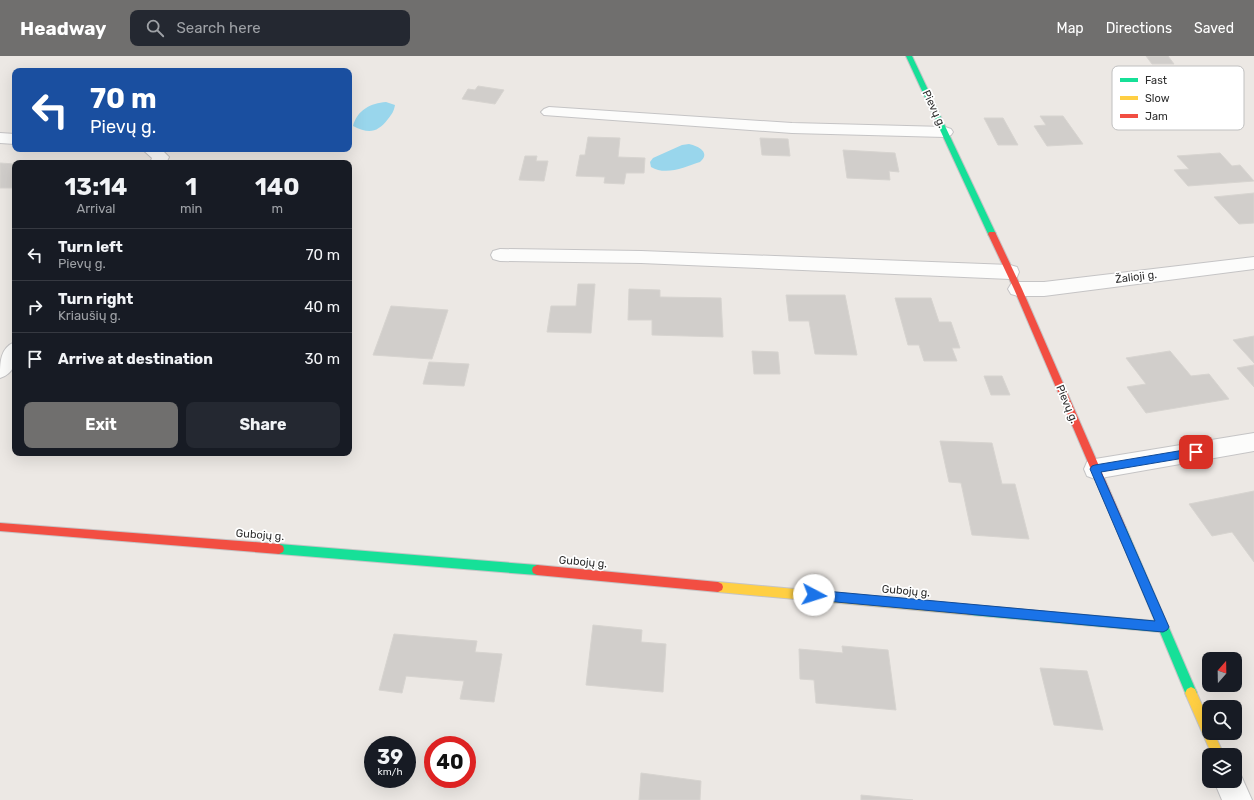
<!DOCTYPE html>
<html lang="en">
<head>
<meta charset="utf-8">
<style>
	body { margin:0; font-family:Rubik,sans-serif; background:#242831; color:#f1f3f6; height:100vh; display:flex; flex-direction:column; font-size:15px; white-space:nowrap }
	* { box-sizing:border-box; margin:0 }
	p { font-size:13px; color:#9ea1a6 }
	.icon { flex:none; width:22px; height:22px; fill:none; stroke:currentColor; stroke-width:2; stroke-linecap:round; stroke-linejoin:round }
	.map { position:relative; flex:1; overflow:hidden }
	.drawer { position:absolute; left:12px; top:104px; width:340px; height:296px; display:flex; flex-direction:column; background:#171b24; border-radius:8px; box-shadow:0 4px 16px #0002 }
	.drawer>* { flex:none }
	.guide { position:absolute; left:12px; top:12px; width:340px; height:84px; border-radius:8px; box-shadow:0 4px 16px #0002; background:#1a4fa0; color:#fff; overflow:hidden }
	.needle { width:26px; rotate:20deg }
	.tools { position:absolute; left:1202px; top:596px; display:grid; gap:8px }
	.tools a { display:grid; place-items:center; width:40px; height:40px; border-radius:8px; background:#171b24; box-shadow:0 4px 16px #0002; font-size:20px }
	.speed { position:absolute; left:364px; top:680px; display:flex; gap:8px; font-size:20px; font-weight:700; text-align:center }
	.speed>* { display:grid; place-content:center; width:52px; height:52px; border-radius:50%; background:#171b24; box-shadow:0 4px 16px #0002; line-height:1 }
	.speed small { font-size:10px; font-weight:400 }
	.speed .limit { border:6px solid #d22; background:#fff; color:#111 }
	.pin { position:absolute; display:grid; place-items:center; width:34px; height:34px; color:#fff; margin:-17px; border-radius:8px; box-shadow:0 2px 6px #0006 }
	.me { position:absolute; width:44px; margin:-22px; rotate:95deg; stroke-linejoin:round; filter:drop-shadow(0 0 3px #0008) }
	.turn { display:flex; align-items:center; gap:14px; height:84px; padding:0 12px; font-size:18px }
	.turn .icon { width:52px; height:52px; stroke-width:2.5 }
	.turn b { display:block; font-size:28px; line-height:34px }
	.eta { display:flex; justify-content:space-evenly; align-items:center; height:68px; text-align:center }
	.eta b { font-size:24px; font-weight:700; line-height:28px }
	.cta { display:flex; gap:8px; margin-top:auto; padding:8px 12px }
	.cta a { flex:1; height:46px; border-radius:8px; background:#706f6e; color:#fff; font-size:16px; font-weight:700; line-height:46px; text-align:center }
	.cta a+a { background:#242831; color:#f1f3f6 }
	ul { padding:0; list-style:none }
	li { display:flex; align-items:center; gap:12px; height:52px; padding:0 12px; border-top:1px solid #363941 }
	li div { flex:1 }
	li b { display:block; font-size:15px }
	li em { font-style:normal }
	header { display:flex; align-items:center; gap:24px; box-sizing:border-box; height:56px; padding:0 20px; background:#706f6e; color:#fff }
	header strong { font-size:19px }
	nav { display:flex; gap:22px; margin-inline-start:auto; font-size:14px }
	.search { width:280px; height:36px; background:#242831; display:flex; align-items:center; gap:10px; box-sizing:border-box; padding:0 14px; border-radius:8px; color:#9ea1a6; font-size:15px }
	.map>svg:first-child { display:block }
</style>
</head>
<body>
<header>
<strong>Headway</strong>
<div class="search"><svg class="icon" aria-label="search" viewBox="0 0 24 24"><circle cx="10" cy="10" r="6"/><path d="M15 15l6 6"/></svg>Search here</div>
<nav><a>Map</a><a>Directions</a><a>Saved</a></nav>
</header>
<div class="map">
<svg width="1254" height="744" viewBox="0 0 1254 744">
	<rect width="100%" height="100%" fill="#ece8e4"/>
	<g fill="#99d6ec">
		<path d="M386 46 395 49C394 55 392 58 388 63 377 77 369 78 353 70 357 54 371 47 386 46Z"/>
		<path d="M689 88C699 90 711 97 700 106 685 111 666 120 651 111L650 106 653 102 682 89Z"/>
	</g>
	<g fill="#d1cecb" stroke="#d7d4d0">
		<path d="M1146 0H1168L1174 8H1152Z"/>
		<path d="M478 30 504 34 495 48 462 43 468 33 475 34Z"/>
		<path d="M1040 60H1063L1083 88 1047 90 1034 70 1046 69Z"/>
		<path d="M984 62H1003L1018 89H998Z"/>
		<path d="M588 81 620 82 618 101 645 102 644 117H626L624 128 604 127 605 121 576 120 580 99H585Z"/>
		<path d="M760 82 788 83 790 100 762 99Z"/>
		<path d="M843 94 895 97 899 116 889 115 890 124 847 122Z"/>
		<path d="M1220 97 1232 110 1240 109 1254 125 1188 130 1174 114 1189 113 1177 100Z"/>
		<path d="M525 100H537L536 105H548L544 125 519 124Z"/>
		<path d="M0 107 15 108V132H0Z"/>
		<path d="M1254 137V167L1239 168 1214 141Z"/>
		<path d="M578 228H595L591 277 547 276 551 250H576Z"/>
		<path d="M629 233 660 234V241L721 242 723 281 652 279V264H628Z"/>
		<path d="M786 239H845L857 299 815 298 809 265H789Z"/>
		<path d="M895 242H931L939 266H951L960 292H952L957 305H924L919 289H908Z"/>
		<path d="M391 250 448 254 432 303 373 299Z"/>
		<path d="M1254 280V307L1233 284Z"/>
		<path d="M752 295 778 296 780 318H754Z"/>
		<path d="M1170 295 1191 320 1209 318 1229 343 1146 357 1127 331 1146 328 1126 302Z"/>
		<path d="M429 306 469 308 464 330 423 328Z"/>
		<path d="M1254 309V331L1237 312Z"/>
		<path d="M984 320H1002L1010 339H991Z"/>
		<path d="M940 385 992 387 1002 428H1015L1029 483 972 479 961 427 949 426Z"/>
		<path d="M1254 435V506L1232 476 1212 480 1189 448Z"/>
		<path d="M593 569 642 574 641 586 666 588 663 636 586 629Z"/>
		<path d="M394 578 477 585 475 596 502 598 494 646 460 643 464 625 406 620 402 637 379 634Z"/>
		<path d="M842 590 888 594 896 654 816 647 814 624 800 623 799 593 843 597Z"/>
		<path d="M1040 612 1087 615 1103 674 1054 669Z"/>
		<path d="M641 717 701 725 700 744H639Z"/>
		<path d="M861 739 913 744H861Z"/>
	</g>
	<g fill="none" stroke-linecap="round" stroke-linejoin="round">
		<defs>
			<g id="street">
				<path d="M549 51 792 67 945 71 951 73 953 76 951 79 945 81 792 77 544 59 541 56 544 53Z"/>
				<path d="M0 77 15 78V88L0 87Z"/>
				<path d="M142 93H161L169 101 166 107H150L152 102Z"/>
				<path d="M500 193 641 195 1010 209 1017 211 1019 216 1017 221 1010 223 641 207 500 205 493 203 491 199 493 195Z"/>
				<path d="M1254 201V213L1044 240H1018L1011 238 1008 233 1011 228 1018 226H1044Z"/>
				<path d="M15 286C15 302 18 316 0 322 0 306 0 292 15 286Z"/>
				<path d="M1254 377V395L1095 423 1087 420 1084 413 1087 406 1095 403Z"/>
				<path d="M1235 713 1239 715 1252 744H1222L1214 725H1235Z"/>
			</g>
			<g id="fast">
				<path d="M906 0H912L996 178 995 180H989L988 178Z"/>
				<path d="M1121 468 1124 469 1126 472 1197 637 1195 641 1191 643 1187 641 1160 576 971 559 967 558 966 554 967 550 971 549 1155 565 1116 472 1118 469Z"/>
				<path d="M279 488 537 509 541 511 542 514 541 517 537 519 279 498 275 496 274 493 275 490Z"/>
			</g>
			<g id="slow">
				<path d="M718 526 971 549 975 550 976 554 975 558 971 559 718 536 714 534 713 531 714 528Z"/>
				<path d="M1191 631 1195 633 1209 665V677H1214L1224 699H1212L1185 637 1187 633Z"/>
			</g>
			<g id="jam">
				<path d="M989 176H995L996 178 1022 233 1126 472 1124 475 1121 476 1118 475 1116 472 1014 233 988 178Z"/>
				<path d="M0 467 279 488 283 490 284 493 283 496 279 498 0 475Z"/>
				<path d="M537 509 718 526 722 528 723 531 722 534 718 536 537 519 533 517 532 514 533 511Z"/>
			</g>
		</defs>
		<use href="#street" stroke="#c5c4c5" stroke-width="2"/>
		<use href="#fast" stroke="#c5c4c5" stroke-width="2"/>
		<use href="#slow" stroke="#c5c4c5" stroke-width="2"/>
		<use href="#jam" stroke="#c5c4c5" stroke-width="2"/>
		<use href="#street" fill="#fcfcfb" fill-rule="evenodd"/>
		<use href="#fast" fill="#16e098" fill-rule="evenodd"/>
		<use href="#slow" fill="#ffcf43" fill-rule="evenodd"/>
		<use href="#jam" fill="#f24e42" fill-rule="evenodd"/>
	</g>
	<path fill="#1a73e8" stroke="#114b97" d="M1196 392 1199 393 1201 396 1199 399 1196 400 1101 416 1169 571 1167 574 1163 576 814 544 811 543 809 539 811 536 814 534 1155 565 1090 413 1092 410 1095 409Z"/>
	<g text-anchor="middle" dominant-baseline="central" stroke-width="3.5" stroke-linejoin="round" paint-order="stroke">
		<g font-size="11" fill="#2e2e2e" stroke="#fff">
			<text transform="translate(934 53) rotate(65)">Pievų g.</text>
			<text transform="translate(1136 221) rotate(-7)">Žalioji g.</text>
			<text transform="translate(1067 348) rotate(67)">Pievų g.</text>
			<text transform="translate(260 479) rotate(4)">Gubojų g.</text>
			<text transform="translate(583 506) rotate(5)">Gubojų g.</text>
			<text transform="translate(906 535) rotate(5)">Gubojų g.</text>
		</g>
	</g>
	<rect x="1112" y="10" width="132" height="64" rx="6" fill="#fff" stroke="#c0c0c0" stroke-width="1"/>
	<rect x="1120" y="22" width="18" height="4" fill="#16e098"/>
	<rect x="1120" y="40" width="18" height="4" fill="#ffcf43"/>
	<rect x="1120" y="58" width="18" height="4" fill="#f24e42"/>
	<g font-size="11" fill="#2e2e2e">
		<text x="1145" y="28">Fast</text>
		<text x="1145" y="46">Slow</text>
		<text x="1145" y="64">Jam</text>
	</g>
</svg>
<div class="tools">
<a><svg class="needle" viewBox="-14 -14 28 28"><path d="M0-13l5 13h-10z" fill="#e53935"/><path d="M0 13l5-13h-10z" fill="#9ea1a6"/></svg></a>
<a><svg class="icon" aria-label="search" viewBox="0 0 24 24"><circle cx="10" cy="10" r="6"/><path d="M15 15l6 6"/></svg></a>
<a><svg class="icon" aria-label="layers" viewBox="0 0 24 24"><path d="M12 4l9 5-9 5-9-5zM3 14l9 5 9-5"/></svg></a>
</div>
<div class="speed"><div>39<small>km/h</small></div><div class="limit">40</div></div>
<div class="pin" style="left:1196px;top:396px;background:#d93025"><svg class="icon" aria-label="arrive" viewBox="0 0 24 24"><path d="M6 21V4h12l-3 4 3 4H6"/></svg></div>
<svg class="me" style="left:814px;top:539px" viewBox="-20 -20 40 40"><circle r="19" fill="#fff"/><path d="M0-13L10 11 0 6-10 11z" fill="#1a73e8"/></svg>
<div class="guide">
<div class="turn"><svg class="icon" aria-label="left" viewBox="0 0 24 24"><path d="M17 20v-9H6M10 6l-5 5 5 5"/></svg><div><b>70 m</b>Pievų g.</div></div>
</div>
<section class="drawer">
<div class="eta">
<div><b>13:14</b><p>Arrival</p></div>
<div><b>1</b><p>min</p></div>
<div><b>140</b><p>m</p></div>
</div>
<ul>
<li><svg class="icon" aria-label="left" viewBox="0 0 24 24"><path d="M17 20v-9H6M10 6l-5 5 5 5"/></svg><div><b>Turn left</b><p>Pievų g.</p></div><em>70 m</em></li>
<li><svg class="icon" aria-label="right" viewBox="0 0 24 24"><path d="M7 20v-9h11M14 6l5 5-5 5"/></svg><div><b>Turn right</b><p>Kriaušių g.</p></div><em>40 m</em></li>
<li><svg class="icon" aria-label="arrive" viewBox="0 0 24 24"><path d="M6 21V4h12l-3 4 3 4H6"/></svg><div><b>Arrive at destination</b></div><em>30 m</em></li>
</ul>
<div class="cta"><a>Exit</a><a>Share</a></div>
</section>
</div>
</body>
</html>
